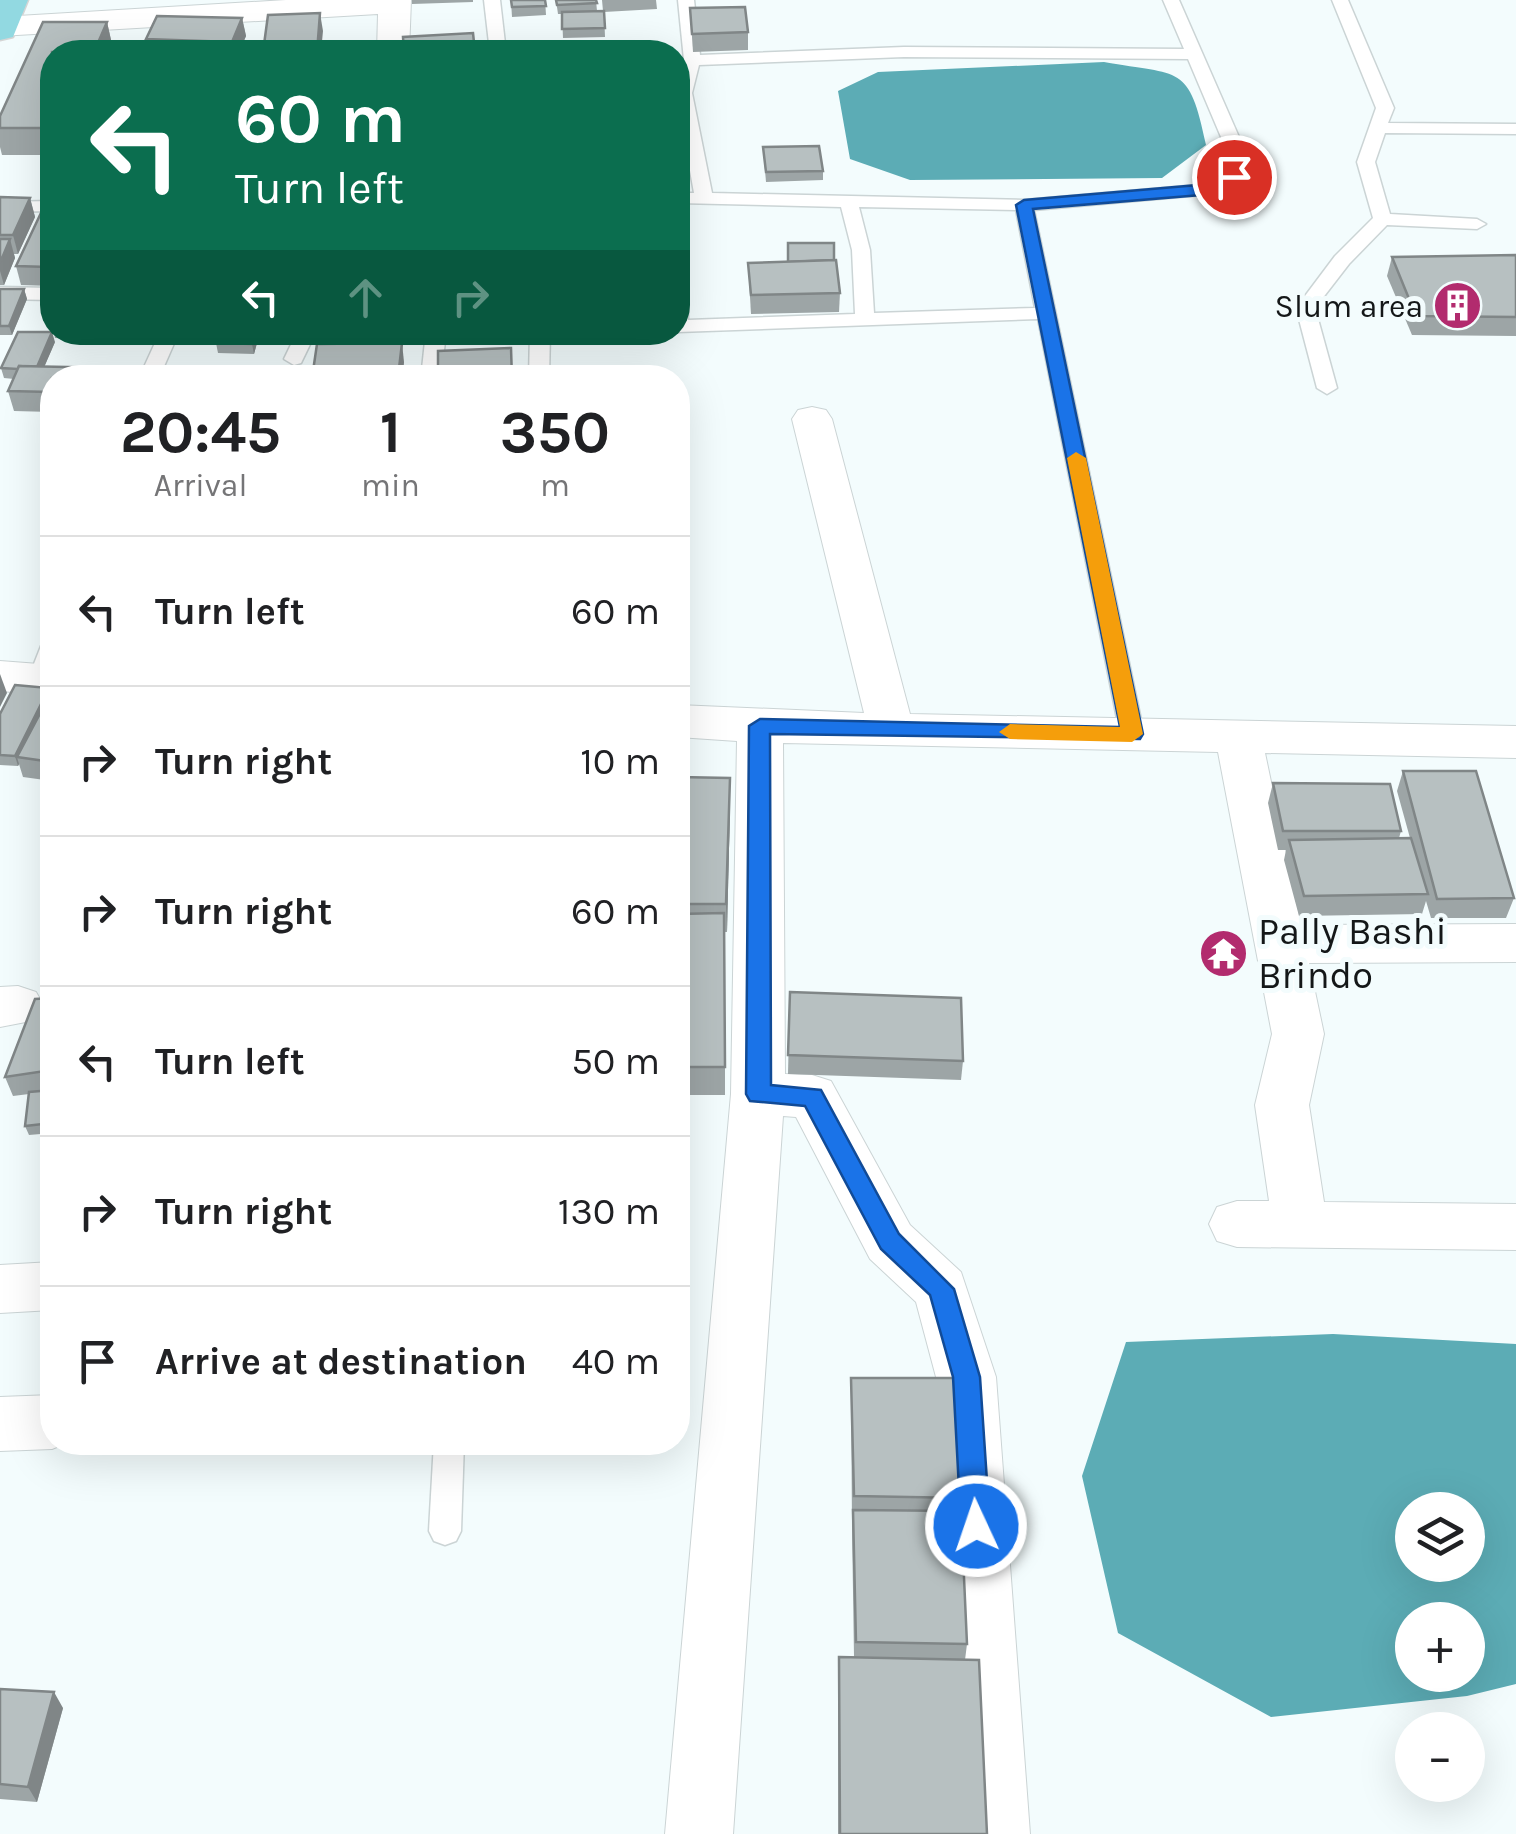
<!DOCTYPE html>
<html lang="en">
<head>
<meta charset="utf-8">
<style>
	body { margin:0; font-family:Karla,sans-serif; background:#f6f6f6; color:#202124; height:100vh; display:flex; flex-direction:column; font-size:38px; white-space:nowrap }
	* { box-sizing:border-box; margin:0 }
	p { font-size:32px; color:#757577 }
	.icon { flex:none; width:55px; height:55px; fill:none; stroke:currentColor; stroke-width:2; stroke-linecap:round; stroke-linejoin:round }
	.map { position:relative; flex:1; overflow:hidden }
	.details { position:absolute; left:40px; top:365px; width:650px; height:1090px; display:flex; flex-direction:column; background:#fff; border-radius:40px; box-shadow:0 10px 40px #0002 }
	.details>* { flex:none }
	.top-card { position:absolute; left:40px; top:40px; width:650px; height:305px; border-radius:40px; box-shadow:0 10px 40px #0002; background:#0b6e4f; color:#fff; overflow:hidden }
	.fabs { position:absolute; left:1395px; top:1492px; display:grid; gap:20px }
	.fabs a { display:grid; place-items:center; width:90px; height:90px; border-radius:50%; background:#fff; box-shadow:0 10px 40px #0002; font-size:50px }
	.pin { position:absolute; display:grid; place-items:center; width:85px; height:85px; color:#fff; margin:-42px; border:5px solid #fff; border-radius:50%; box-shadow:0 2px 10px #0007 }
	.me { position:absolute; width:110px; margin:-55px; rotate:357deg; stroke-linejoin:round; filter:drop-shadow(0 0 8px #0008) }
	.turn { display:flex; align-items:center; gap:35px; height:210px; padding:0 30px; font-size:45px }
	.turn .icon { width:130px; height:130px; stroke-width:2.5 }
	.turn b { display:block; font-size:70px; line-height:85px }
	.lanes { display:flex; align-items:center; height:95px; padding:0 30px; background:#0003; justify-content:center; gap:50px; direction:ltr }
	.lanes .off { opacity:.35 }
	.eta { display:flex; justify-content:space-evenly; align-items:center; height:170px; text-align:center }
	.eta b { font-size:60px; font-weight:700; line-height:70px }
	ul { padding:0; list-style:none }
	li { display:flex; align-items:center; gap:30px; height:150px; padding:0 30px; border-top:2px solid #e0e0e0 }
	li div { flex:1 }
	li b { display:block; font-size:38px }
	li em { font-style:normal }
	.map>svg:first-child { display:block }
</style>
</head>
<body>
<div class="map">
<svg width="1516" height="1834" viewBox="0 0 1516 1834">
	<rect width="100%" height="100%" fill="#f3fcfd"/>
	<g fill="#5cacb5" fill-rule="evenodd">
		<path d="M1104 62C1181 76 1189 63 1206 145L1162 178 910 180 850 159 838 91 878 72Z"/>
		<path d="M1333 1334 1516 1344V1684L1467 1696 1271 1717 1118 1633 1082 1476 1126 1342ZM1412 1510H1468V1565H1412ZM1412 1620H1468V1675H1412Z"/>
	</g>
	<g fill="none" stroke-linecap="round" stroke-linejoin="round">
		<defs>
			<g id="lane">
				<path d="M484 0H500L506 52H490Z"/>
				<path d="M678 0H694L700 55 904 47 1184 49 1163 0H1179L1239 137 1240 181 1201 195 1034 210 1144 734 1140 740H1124L1120 734 1038 319 678 332V208L687 213 688 320 855 314 852 250 841 207 678 203V193H694L678 103 684 60ZM904 57 1188 59 1221 137 1225 174 1198 185 1024 200 712 193 692 93 699 65ZM859 207 1016 210 1035 308 874 313 870 250Z"/>
				<path d="M1332 0H1348L1394 108 1388 123 1516 124V134L1385 133 1375 162 1390 214 1477 219 1486 224 1477 229 1387 225 1349 264 1315 308 1337 388 1327 394 1317 388 1296 308 1335 256 1373 218 1357 162 1376 108Z"/>
				<path d="M52 201V211L0 212V202Z"/>
				<path d="M0 287 52 288V300L0 299Z"/>
				<path d="M160 332H179L159 378H139Z"/>
				<path d="M297 332H316L301 363 294 365 284 359Z"/>
				<path d="M426 332H446L441 378H421Z"/>
				<path d="M530 332H550L549 378H529Z"/>
				<path d="M52 639 50 679 47 684H31L28 679 41 646Z"/>
				<path d="M434 1442H464L461 1531 456 1541 445 1545 434 1541 429 1531Z"/>
			</g>
			<g id="street">
				<path d="M286 0H411L409 52H377L378 14 0 36 1 17Z"/>
				<path d="M812 407 826 410 832 419 910 714 1516 726V758L1265 753 1301 925 1516 924V962L1309 963 1324 1034 1309 1105 1324 1202 1516 1204V1250L1237 1247 1217 1241 1209 1224 1217 1207 1237 1201H1269L1255 1105 1272 1034 1218 752 783 743 785 1074 812 1075 831 1081 910 1225 961 1272 996 1377 1030 1834H962L936 1377 916 1302 870 1259 796 1117 783 1116 733 1834H665L731 1094 737 741 678 737V705L864 713 792 419 798 410Z"/>
				<path d="M0 661 52 665V695L0 691Z"/>
				<path d="M18 986 36 992 44 1006 36 1020 0 1027V987Z"/>
				<path d="M52 1262V1310L0 1313V1265Z"/>
				<path d="M52 1395V1442H69L52 1449 0 1451V1397Z"/>
			</g>
			<path id="primary" d="M0 0H28L13 37 0 40Z"/>
		</defs>
		<use href="#lane" stroke="#cbd4d5" stroke-width="3"/>
		<use href="#street" stroke="#cbd4d5" stroke-width="2"/>
		<use href="#primary" stroke="#d5d5d5" stroke-width="3"/>
		<use href="#lane" fill="#fff" fill-rule="evenodd"/>
		<use href="#street" fill="#fff" fill-rule="evenodd"/>
		<use href="#primary" fill="#92d9e1" fill-rule="evenodd"/>
	</g>
	<g fill="#9da5a6">
		<path d="M412 0H473V2L412 4Z"/>
		<path d="M511 0H545L546 15 512 17Z"/>
		<path d="M556 0H596L597 11H603L602 0H656L657 9 604 12 605 37 563 38 562 14H558Z"/>
		<path d="M690 8 748 32V50L693 52Z"/>
		<path d="M242 18 246 36 239 52H149L146 39Z"/>
		<path d="M43 22H107L113 49 111 52H52V155H2L0 147V116Z"/>
		<path d="M763 147 823 171V180L766 182Z"/>
		<path d="M0 197 30 198 35 217 18 254H14L15 258 4 285H0Z"/>
		<path d="M52 198V286L21 285 16 266Z"/>
		<path d="M1516 255V336L1412 335 1387 276 1392 257Z"/>
		<path d="M834 260 840 293 839 312 751 314 748 263Z"/>
		<path d="M0 289H24L27 299 12 335H0Z"/>
		<path d="M54 332H93L90 339 55 338Z"/>
		<path d="M99 332H145L142 339 101 338Z"/>
		<path d="M219 332H260L254 354 218 353 216 343Z"/>
		<path d="M55 342 44 367 114 368 117 378H52V412L14 411 8 391 14 379 4 378 1 368Z"/>
		<path d="M49 688 51 694 52 691V781L23 777 19 764 18 766 0 765V714Z"/>
		<path d="M1403 771 1514 898 1506 918H1431L1426 901 1422 914 1299 916 1284 860 1286 850H1278L1268 803 1273 783 1401 831 1399 838H1410L1397 791Z"/>
		<path d="M678 777 730 806 727 932H725V1095H678Z"/>
		<path d="M790 992 963 1061 961 1080 788 1074Z"/>
		<path d="M52 998V1133L29 1135 25 1126 29 1094 13 1096 5 1077Z"/>
		<path d="M851 1378 964 1498 961 1515 967 1644 965 1660 987 1834H838V1680L839 1657H854L852 1527Z"/>
		<path d="M0 1689 63 1708 37 1802 0 1799Z"/>
	</g>
	<g fill="#808687">
		<path d="M320 13 323 31 321 52H317Z"/>
		<path d="M242 18 246 36 239 52H234L232 42Z"/>
		<path d="M107 22 113 49 111 52H94Z"/>
		<path d="M30 198 35 217 18 254 13 235Z"/>
		<path d="M10 239 15 258 4 285 0 271V263Z"/>
		<path d="M24 289 27 299 12 335 9 326Z"/>
		<path d="M52 332 55 342 39 379 36 369Z"/>
		<path d="M255 332H260L254 354 252 344Z"/>
		<path d="M402 343 404 362 403 378H398Z"/>
		<path d="M0 674 7 693 0 707Z"/>
		<path d="M49 688 52 698 17 757 19 764 18 766 15 756Z"/>
		<path d="M730 778V806L727 932 726 904Z"/>
		<path d="M54 1692 63 1708 37 1802 28 1787Z"/>
	</g>
	<g fill="#b7c0c1" stroke="#808687" stroke-width="2.5">
		<path d="M511 0H545L546 6 512 7Z"/>
		<path d="M556 0H596L597 3 557 5Z"/>
		<path d="M745 7 748 32 692 34 690 8Z"/>
		<path d="M604 11 605 28 562 29V12Z"/>
		<path d="M320 13 317 52H263L268 15Z"/>
		<path d="M157 16 242 18 232 42 146 39Z"/>
		<path d="M43 22H107L94 52H52V128H0V116Z"/>
		<path d="M473 33 475 52H404L403 37Z"/>
		<path d="M819 146 823 171 766 172 763 147Z"/>
		<path d="M0 197 30 198 13 235H0Z"/>
		<path d="M48 198H52V260L49 267 16 266Z"/>
		<path d="M0 239H10L0 263Z"/>
		<path d="M788 243H834V260L788 262Z"/>
		<path d="M1516 255V317L1416 316 1392 257Z"/>
		<path d="M836 260 840 293 751 295 748 263Z"/>
		<path d="M0 289H24L9 326H0Z"/>
		<path d="M18 332H52L37 367 19 366 18 369 1 368Z"/>
		<path d="M219 332H255L252 344 216 343Z"/>
		<path d="M402 343 398 377 312 378 317 344Z"/>
		<path d="M511 348 512 378H438V351Z"/>
		<path d="M19 366 114 368 111 378H52V392L8 391Z"/>
		<path d="M15 685 49 688 15 756 0 755V714Z"/>
		<path d="M52 691V762L17 757Z"/>
		<path d="M1403 771H1476L1514 898 1437 899Z"/>
		<path d="M678 777 730 778 726 904H678Z"/>
		<path d="M1273 783 1390 784 1401 831H1283Z"/>
		<path d="M1411 838 1428 894 1304 896 1289 840Z"/>
		<path d="M724 913 725 1067H678V914Z"/>
		<path d="M790 992 961 998 963 1061 788 1055Z"/>
		<path d="M52 998V1070L5 1077 35 999Z"/>
		<path d="M52 1090V1123L25 1126 29 1092Z"/>
		<path d="M851 1378H958L964 1498 854 1496Z"/>
		<path d="M853 1510 961 1511 967 1644 856 1642Z"/>
		<path d="M839 1657 979 1660 987 1834H840Z"/>
		<path d="M0 1689 54 1692 28 1787 0 1784Z"/>
	</g>
	<path fill="#1a73e8" stroke="#114b97" stroke-width="2.5" d="M1234 172 1242 177 1240 180 1201 195 1033 209 1143 734 1140 739 770 734 771 1085 821 1090 899 1234 954 1289 980 1377 990 1526 985 1535 976 1539 966 1535 961 1526 953 1377 930 1295 881 1249 805 1106 750 1101 746 1094 749 726 760 719 1120 727 1016 205 1024 200 1198 185Z"/>
	<path fill="#f59e0b" d="M1076 452 1086 458 1143 734 1132 742 1010 739 999 732 1010 724 1120 727 1067 458Z"/>
	<defs>
		<symbol id="building-disc" viewBox="-11 -11 22 22"><circle r="9.5" fill="#b22b6e" stroke="#f3fcfd"/><path d="M-4-6H4V6H1V3H-1V6H-4ZM-2.5-4.3h1.7v1.8h-1.7ZM.8-4.3h1.7v1.8H.8ZM-2.5-1h1.7V.8h-1.7ZM.8-1h1.7V.8H.8Z" fill="#fff"/></symbol>
		<symbol id="temple-disc" viewBox="-11 -11 22 22"><circle r="9.5" fill="#b22b6e" stroke="#f3fcfd"/><path d="M0-6L5-2H3V0L6.5 2.5H4V6H1.5V3h-3V6H-4V2.5H-6.5L-3 0V-2H-5Z" fill="#fff"/></symbol>
	</defs>
	<g fill-rule="evenodd">
		<use href="#building-disc" x="1430" y="278" width="55" height="55"/>
		<use href="#temple-disc" x="1196" y="926" width="55" height="55"/>
	</g>
	<g text-anchor="middle" dominant-baseline="central" stroke-width="10" stroke-linejoin="round" paint-order="stroke">
		<g font-size="32" fill="#141718" stroke="#f3fcfd" text-anchor="end">
			<text x="1423" y="306">Slum area</text>
		</g>
		<g font-size="38" fill="#141718" stroke="#f3fcfd" text-anchor="start">
			<text x="1258" y="931">Pally Bashi<tspan x="1258" dy="44">Brindo</tspan></text>
		</g>
	</g>
</svg>
<div class="fabs">
<a><svg class="icon" aria-label="layers" viewBox="0 0 24 24"><path d="M12 4l9 5-9 5-9-5zM3 14l9 5 9-5"/></svg></a>
<a>+</a>
<a>−</a>
</div>
<div class="pin" style="left:1234px;top:177px;background:#d93025"><svg class="icon" aria-label="arrive" viewBox="0 0 24 24"><path d="M6 21V4h12l-3 4 3 4H6"/></svg></div>
<svg class="me" style="left:976px;top:1526px" viewBox="-20 -20 40 40"><circle r="17" fill="#1a73e8" stroke="#fff" stroke-width="3"/><path d="M0-11L8 9 0 5-8 9z" fill="#fff"/></svg>
<div class="top-card">
<div class="turn"><svg class="icon" aria-label="left" viewBox="0 0 24 24"><path d="M17 20v-9H6M10 6l-5 5 5 5"/></svg><div><b>60 m</b>Turn left</div></div>
<div class="lanes"><svg class="icon" aria-label="left" viewBox="0 0 24 24"><path d="M17 20v-9H6M10 6l-5 5 5 5"/></svg><svg class="icon off" aria-label="ahead" viewBox="0 0 24 24"><path d="M12 20V5M6 11l6-6 6 6"/></svg><svg class="icon off" aria-label="right" viewBox="0 0 24 24"><path d="M7 20v-9h11M14 6l5 5-5 5"/></svg></div>
</div>
<section class="details">
<div class="eta">
<div><b>20:45</b><p>Arrival</p></div>
<div><b>1</b><p>min</p></div>
<div><b>350</b><p>m</p></div>
</div>
<ul>
<li><svg class="icon" aria-label="left" viewBox="0 0 24 24"><path d="M17 20v-9H6M10 6l-5 5 5 5"/></svg><div><b>Turn left</b></div><em>60 m</em></li>
<li><svg class="icon" aria-label="right" viewBox="0 0 24 24"><path d="M7 20v-9h11M14 6l5 5-5 5"/></svg><div><b>Turn right</b></div><em>10 m</em></li>
<li><svg class="icon" aria-label="right" viewBox="0 0 24 24"><path d="M7 20v-9h11M14 6l5 5-5 5"/></svg><div><b>Turn right</b></div><em>60 m</em></li>
<li><svg class="icon" aria-label="left" viewBox="0 0 24 24"><path d="M17 20v-9H6M10 6l-5 5 5 5"/></svg><div><b>Turn left</b></div><em>50 m</em></li>
<li><svg class="icon" aria-label="right" viewBox="0 0 24 24"><path d="M7 20v-9h11M14 6l5 5-5 5"/></svg><div><b>Turn right</b></div><em>130 m</em></li>
<li><svg class="icon" aria-label="arrive" viewBox="0 0 24 24"><path d="M6 21V4h12l-3 4 3 4H6"/></svg><div><b>Arrive at destination</b></div><em>40 m</em></li>
</ul>
</section>
</div>
</body>
</html>
